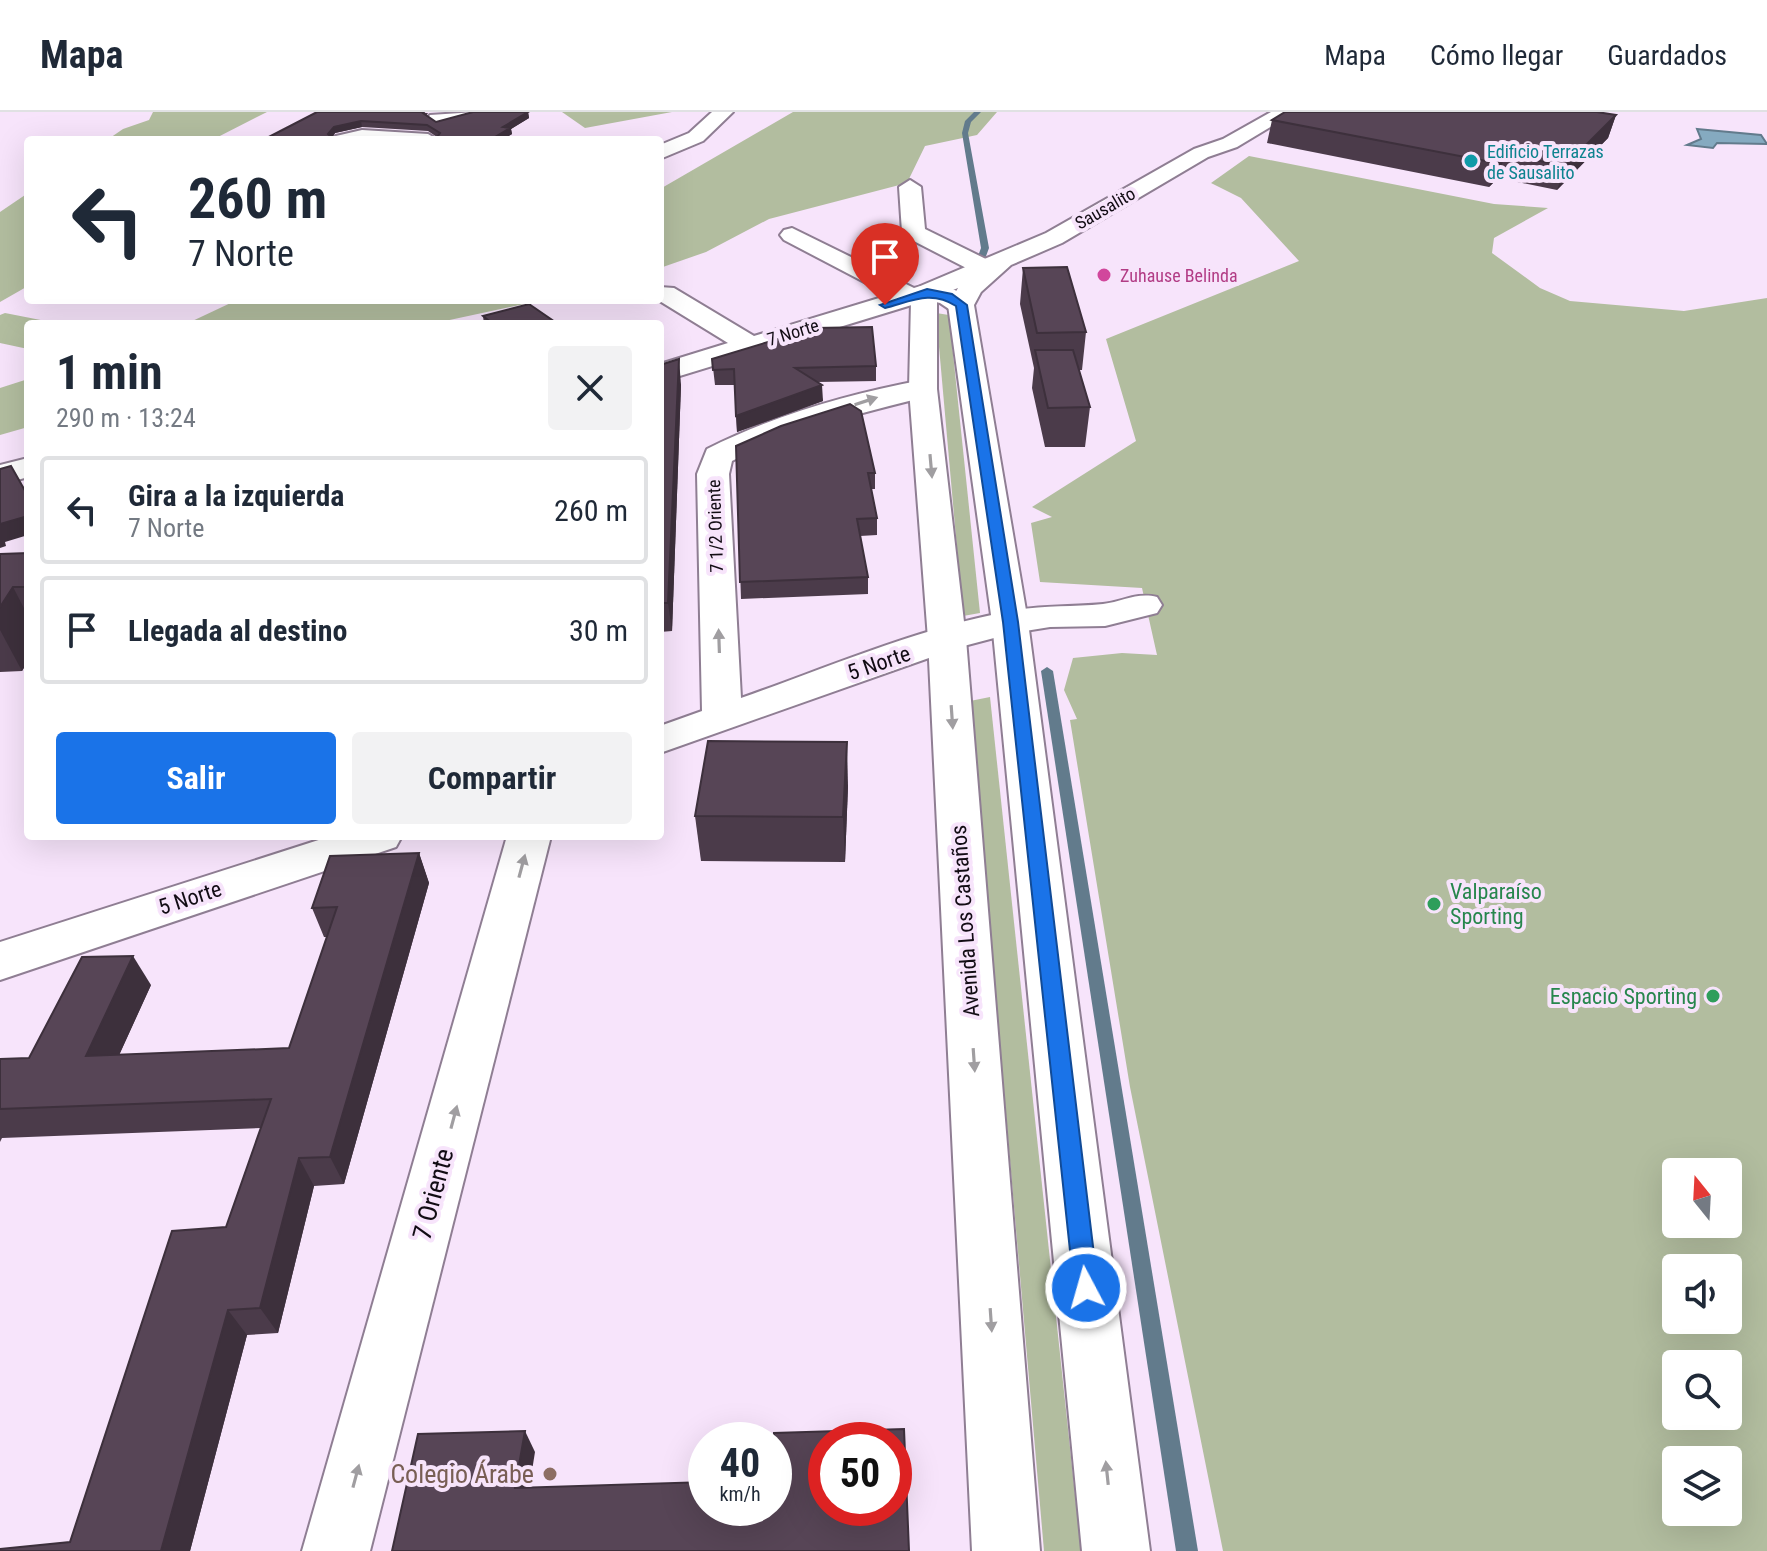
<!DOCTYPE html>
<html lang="es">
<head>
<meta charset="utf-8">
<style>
	body { margin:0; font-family:"Roboto Condensed",sans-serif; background:#f2f2f3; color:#1f2937; height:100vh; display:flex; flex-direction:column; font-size:30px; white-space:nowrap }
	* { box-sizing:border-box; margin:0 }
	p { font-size:26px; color:#747a83 }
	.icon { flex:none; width:44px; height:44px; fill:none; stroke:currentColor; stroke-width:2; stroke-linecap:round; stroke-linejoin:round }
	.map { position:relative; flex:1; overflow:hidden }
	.side { position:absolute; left:24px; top:208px; width:640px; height:520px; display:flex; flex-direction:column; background:#fff; border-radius:8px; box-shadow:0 8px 32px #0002 }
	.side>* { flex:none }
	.guide { position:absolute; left:24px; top:24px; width:640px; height:168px; border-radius:8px; box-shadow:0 8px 32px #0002; background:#fff; color:#1f2937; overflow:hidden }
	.needle { width:52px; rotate:342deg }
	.tools { position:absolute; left:1662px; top:1046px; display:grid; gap:16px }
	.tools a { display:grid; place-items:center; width:80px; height:80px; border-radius:8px; background:#fff; box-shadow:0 8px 32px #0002; font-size:40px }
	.speed { position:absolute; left:688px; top:1310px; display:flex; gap:16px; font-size:40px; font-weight:700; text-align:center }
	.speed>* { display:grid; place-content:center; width:104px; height:104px; border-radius:50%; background:#fff; box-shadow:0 8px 32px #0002; line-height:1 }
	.speed small { font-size:20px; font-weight:400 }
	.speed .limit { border:12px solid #d22; background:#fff; color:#111 }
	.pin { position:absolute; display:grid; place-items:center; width:68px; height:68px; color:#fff; margin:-82px -34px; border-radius:50% 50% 50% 0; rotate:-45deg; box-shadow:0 0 8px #0007 }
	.pin .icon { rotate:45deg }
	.me { position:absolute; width:88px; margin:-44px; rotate:354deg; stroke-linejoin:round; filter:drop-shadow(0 0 6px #0008) }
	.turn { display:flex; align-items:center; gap:28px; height:168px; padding:0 32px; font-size:36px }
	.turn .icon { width:104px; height:104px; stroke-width:2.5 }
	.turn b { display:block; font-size:56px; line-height:68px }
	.round { display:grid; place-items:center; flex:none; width:84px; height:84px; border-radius:8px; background:#f2f2f3 }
	.head { display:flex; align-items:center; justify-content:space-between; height:136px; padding:0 32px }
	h1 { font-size:48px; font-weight:700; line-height:60px }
	.cta { display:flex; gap:16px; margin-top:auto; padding:16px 32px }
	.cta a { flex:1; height:92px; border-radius:8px; background:#1a73e8; color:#fff; font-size:32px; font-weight:700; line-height:92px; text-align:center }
	.cta a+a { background:#f2f2f3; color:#1f2937 }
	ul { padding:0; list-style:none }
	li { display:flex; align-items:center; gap:24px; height:108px; margin:0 16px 12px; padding:0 16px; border:4px solid #e0e1e3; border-radius:8px }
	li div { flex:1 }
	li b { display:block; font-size:30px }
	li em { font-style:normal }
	header { display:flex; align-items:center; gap:48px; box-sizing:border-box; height:112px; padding:0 40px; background:#fff; border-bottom:2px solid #e0e1e3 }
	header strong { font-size:38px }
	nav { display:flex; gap:44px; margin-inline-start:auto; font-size:28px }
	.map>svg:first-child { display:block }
</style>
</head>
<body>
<header>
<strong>Mapa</strong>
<nav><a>Mapa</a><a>Cómo llegar</a><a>Guardados</a></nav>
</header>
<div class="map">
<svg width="1767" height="1439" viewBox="0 0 1767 1439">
	<rect width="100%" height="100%" fill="#f7e4fb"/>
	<g fill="#b2bd9f" fill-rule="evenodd">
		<path d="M153 0H267L212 28H107L123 17 149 8Z"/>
		<path d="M562 0H672L585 16Z"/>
		<path d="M793 0H997L977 23 925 34 907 71 769 107 706 140 660 156V77Z"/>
		<path d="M1249 44 1494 92 1548 96 1494 126 1492 141 1540 176 1570 189 1684 199 1767 186V1439H1223L1130 975 1070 608 1077 607 1064 578 1073 546 1122 541 1157 543 1142 476 1040 470 1031 411 1052 405 1032 395 1136 329 1106 227 1299 149 1241 86 1211 71ZM1676 1060H1728V1112H1676ZM1676 1156H1728V1208H1676ZM1676 1252H1728V1304H1676ZM1676 1348H1728V1400H1676Z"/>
		<path d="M28 81V174L0 190V100Z"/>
		<path d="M237 188H543L431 212H186Z"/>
		<path d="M5 201 61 212H28V237L0 231V203Z"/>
		<path d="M936 201 949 203 980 501 963 504Z"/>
		<path d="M28 267V315L0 323V276Z"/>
		<path d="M990 585 1081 1439H1044L970 589Z"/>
	</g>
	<path fill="#85aac0" stroke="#627b8c" stroke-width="2" d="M1697 17 1761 23 1767 32 1717 31 1713 36 1687 33 1701 27Z"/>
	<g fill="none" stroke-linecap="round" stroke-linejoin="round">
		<g fill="#627b8c" fill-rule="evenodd">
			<path d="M974 0H981L971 10 968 21 989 136 985 147 981 149 977 147 981 136 962 21 965 9Z"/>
			<path d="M1047 555 1053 559 1198 1439H1176L1041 559Z"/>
		</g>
		<defs>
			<g id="minor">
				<path d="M476 0 473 4 437 13 427 7 430 3Z"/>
				<path d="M712 0H733L703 29 660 47V33L689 21Z"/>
				<path d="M362 18 428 22 438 28H333L336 24Z"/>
				<path d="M910 68 921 75 925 117 994 151 997 156 994 161H976L906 125 902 120 899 75Z"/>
				<path d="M792 116 914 176C933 170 962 175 974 193L970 199H952L940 191 928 188 660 270V252L728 231 658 188 660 175 674 176 754 224 889 183 784 128 780 123 784 118Z"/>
				<path d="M923 268 933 271 937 277 933 283C863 301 797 315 732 349L729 362 741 586C829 555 919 516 1011 499 1042 493 1072 495 1103 492 1122 490 1137 480 1157 485L1162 493 1157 501 1105 514 1050 515 1013 521 960 535 660 641V614L702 599 697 362 707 337C775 303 848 282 923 268Z"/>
				<path d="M28 346V365L0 373V353Z"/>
				<path d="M331 724H402L396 735 0 868V830Z"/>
				<path d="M507 724H551L370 1439H302Z"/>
			</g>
			<path id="major" d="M1271 0H1295L1237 35 1208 45 1062 131 1011 153 981 180 974 193 1028 510 1150 1439H1082L992 510 948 193 958 176 938 184 937 189V277L966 527 1040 1439H972L928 527 909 277 911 189 918 175 1046 121 1194 37 1223 27Z"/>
		</defs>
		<use href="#minor" stroke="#8f7e93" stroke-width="4"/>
		<use href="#major" stroke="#8f7e93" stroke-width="4"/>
		<use href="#minor" fill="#fff" fill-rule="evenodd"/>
		<use href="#major" fill="#fff" fill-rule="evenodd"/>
	</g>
	<g fill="#4b3b4a" fill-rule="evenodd">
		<path d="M317 0 428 1 426 4 436 10 528 0 529 6 511 17 512 22 505 26 263 28ZM362 15 428 19 437 25H333L335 21Z"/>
		<path d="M1616 3 1608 26 1557 78 1498 66 1489 75 1267 31 1272 8Z"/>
		<path d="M1023 156 1086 220 1082 258H1079L1090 295 1085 335H1045L1032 276 1034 256 1020 192Z"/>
		<path d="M483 204 558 212H484Z"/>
		<path d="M712 247 876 254V269L817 270 823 289 737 320 735 273H715Z"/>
		<path d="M660 253 681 273 672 519 660 520Z"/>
		<path d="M736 334 875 361V377H871L877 406V423L860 424 868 465V482L741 487Z"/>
		<path d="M28 441V549L22 559 0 560V442Z"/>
		<path d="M848 674 845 750 701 749 695 704Z"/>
		<path d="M419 741 429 771 344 1072 314 1074 278 1221 247 1223 190 1439H0L70 1430 226 1115 261 1016 2 1026 0 1030V947L29 946 151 873 119 943 289 936 327 825H324L312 796Z"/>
	</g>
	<g fill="#3d303c">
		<path d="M528 0 529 6 511 17 512 22 502 28 495 25 503 15Z"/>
		<path d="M1616 3 1608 26 1557 78 1565 54Z"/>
		<path d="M361 9 362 15 335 21 330 28 328 22 334 15Z"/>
		<path d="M1505 42 1498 66 1489 75 1496 51Z"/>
		<path d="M679 247 681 273 672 519 668 491Z"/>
		<path d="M822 273 823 289 737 320 736 304Z"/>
		<path d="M28 404V423L5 430 6 434 0 436V412Z"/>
		<path d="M13 475 28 504V549L22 559 0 518V495Z"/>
		<path d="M847 630 848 674 845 750 843 705Z"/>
		<path d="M419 741 429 771 344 1072 330 1045Z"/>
		<path d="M133 844 151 873 106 972 86 944Z"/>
		<path d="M299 1046 314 1074 278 1221 260 1196Z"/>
		<path d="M228 1198 247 1223 190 1439H161Z"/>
		<path d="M525 1319 535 1340 526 1396 515 1376Z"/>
	</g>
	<g fill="#574556" stroke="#3d303c" stroke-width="2" fill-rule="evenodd">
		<path d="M317 0H424L423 1 436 10 473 0H528L503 15 510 16 495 25 524 28H263ZM361 9 427 13 440 21 437 25H331L328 22 334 15Z"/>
		<path d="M1285 0H1597L1616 3 1565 54 1505 42 1496 51 1272 8Z"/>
		<path d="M1067 155 1086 220 1037 221 1023 156Z"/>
		<path d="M529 192 558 212H493L483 204Z"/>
		<path d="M872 215 876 254 795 256 822 273 736 304 734 257 713 258 712 247 814 216Z"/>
		<path d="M1035 238H1073L1090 295 1048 296Z"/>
		<path d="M679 247 668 491H660V253Z"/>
		<path d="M850 292 861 299 875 361H868L877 406 857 407 868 465 740 470 736 334 781 314Z"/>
		<path d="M11 354 28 384V404L0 412V357Z"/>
		<path d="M28 441V475H13L0 495V442Z"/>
		<path d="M708 629 847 630 843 705 695 704Z"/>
		<path d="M419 741 330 1045 299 1046 260 1196 228 1198 161 1439H0V1437L70 1430 172 1119 226 1115 271 987 0 997V947L29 946 82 845 133 844 86 944 289 936 337 795 312 796 330 744Z"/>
		<path d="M904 1317 909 1439H392L418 1322 525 1319 515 1376 706 1370V1396H774V1321ZM826 1328H894V1396H826Z"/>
	</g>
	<defs><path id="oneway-solid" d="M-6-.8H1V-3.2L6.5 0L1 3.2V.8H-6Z" transform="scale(2)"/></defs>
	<g fill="#a09ea1">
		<use href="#oneway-solid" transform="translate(866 289) rotate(-18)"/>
		<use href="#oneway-solid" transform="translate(931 354) rotate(85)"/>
		<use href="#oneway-solid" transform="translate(719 529) rotate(-92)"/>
		<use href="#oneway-solid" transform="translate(952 605) rotate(86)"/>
		<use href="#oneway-solid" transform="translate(522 754) rotate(-75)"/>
		<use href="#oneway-solid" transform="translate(974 948) rotate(86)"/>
		<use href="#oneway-solid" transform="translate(454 1005) rotate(-75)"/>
		<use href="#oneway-solid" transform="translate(991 1208) rotate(86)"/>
		<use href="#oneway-solid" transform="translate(1107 1361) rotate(-96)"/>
		<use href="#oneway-solid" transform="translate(356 1364) rotate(-75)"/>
	</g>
	<path fill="#1a73e8" stroke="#114b97" stroke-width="2" d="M927 177 952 182 967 193 1018 510 1098 1176 1095 1184 1086 1187 1077 1184 1074 1176 1003 510 956 194C931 178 912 189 885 196L880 193Z"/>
	<circle fill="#0f9aa8" stroke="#f7e4fb" stroke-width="3" cx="1471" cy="49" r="8"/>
	<circle fill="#d1479c" stroke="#f7e4fb" stroke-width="3" cx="1104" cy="163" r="8"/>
	<g fill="#2e9e5b" stroke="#f7e4fb" stroke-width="3">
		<circle cx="1434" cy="792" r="8"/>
		<circle cx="1713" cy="884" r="8"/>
	</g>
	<circle fill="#8d6e63" stroke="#f7e4fb" stroke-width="3" cx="550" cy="1362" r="8"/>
	<g text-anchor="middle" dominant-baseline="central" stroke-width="8" stroke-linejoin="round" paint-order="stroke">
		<g font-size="18" fill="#0d838f" stroke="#f7e4fb" text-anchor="start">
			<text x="1487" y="39">Edificio Terrazas<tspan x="1487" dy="21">de Sausalito</tspan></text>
		</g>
		<g font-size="18" fill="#120c14" stroke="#f7e4fb">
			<text transform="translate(1105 96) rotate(-30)">Sausalito</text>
			<text transform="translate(793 220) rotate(-17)">7 Norte</text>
			<text transform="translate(715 414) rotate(-92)">7 1/2 Oriente</text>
		</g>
		<g font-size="18" fill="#b23c85" stroke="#f7e4fb" text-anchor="start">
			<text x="1120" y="163">Zuhause Belinda</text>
		</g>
		<g font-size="22" fill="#120c14" stroke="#f7e4fb">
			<text transform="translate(879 551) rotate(-19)">5 Norte</text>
			<text transform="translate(190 786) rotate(-18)">5 Norte</text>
			<text transform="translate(965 809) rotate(-94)">Avenida Los Castaños</text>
		</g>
		<g font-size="22" fill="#27864d" stroke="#f7e4fb" text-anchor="start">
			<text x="1450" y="779">Valparaíso<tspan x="1450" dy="25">Sporting</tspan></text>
			<text x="1697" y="884" text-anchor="end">Espacio Sporting</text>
		</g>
		<g font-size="26" fill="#120c14" stroke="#f7e4fb">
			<text transform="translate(433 1082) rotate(-75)">7 Oriente</text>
		</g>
		<g font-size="26" fill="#785e54" stroke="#f7e4fb" text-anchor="end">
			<text x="534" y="1362">Colegio Árabe</text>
		</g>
	</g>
</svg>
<div class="tools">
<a><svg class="needle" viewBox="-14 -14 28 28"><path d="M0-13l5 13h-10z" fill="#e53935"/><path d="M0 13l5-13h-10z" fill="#747a83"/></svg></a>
<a><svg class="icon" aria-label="sound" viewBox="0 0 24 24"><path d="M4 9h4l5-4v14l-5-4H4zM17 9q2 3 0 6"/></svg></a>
<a><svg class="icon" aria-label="search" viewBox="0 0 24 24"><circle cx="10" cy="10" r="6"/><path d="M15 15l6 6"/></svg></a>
<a><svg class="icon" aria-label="layers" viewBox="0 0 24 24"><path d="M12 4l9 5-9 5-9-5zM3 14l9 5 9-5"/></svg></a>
</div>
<div class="speed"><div>40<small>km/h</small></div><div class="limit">50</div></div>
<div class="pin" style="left:885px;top:193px;background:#d93025"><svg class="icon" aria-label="arrive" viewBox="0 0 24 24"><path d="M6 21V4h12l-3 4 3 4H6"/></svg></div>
<svg class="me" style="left:1086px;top:1176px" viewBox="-20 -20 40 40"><circle r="17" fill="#1a73e8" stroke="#fff" stroke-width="3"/><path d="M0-11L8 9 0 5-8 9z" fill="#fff"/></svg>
<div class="guide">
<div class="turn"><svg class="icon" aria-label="left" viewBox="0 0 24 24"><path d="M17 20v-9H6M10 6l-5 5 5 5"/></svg><div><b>260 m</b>7 Norte</div></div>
</div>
<section class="side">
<div class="head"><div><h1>1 min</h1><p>290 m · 13:24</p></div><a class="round"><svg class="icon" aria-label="close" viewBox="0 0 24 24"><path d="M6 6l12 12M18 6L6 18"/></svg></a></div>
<ul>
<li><svg class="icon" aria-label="left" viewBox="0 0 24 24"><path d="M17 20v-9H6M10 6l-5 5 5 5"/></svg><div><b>Gira a la izquierda</b><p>7 Norte</p></div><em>260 m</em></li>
<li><svg class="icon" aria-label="arrive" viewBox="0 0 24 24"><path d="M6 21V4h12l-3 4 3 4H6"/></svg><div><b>Llegada al destino</b></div><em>30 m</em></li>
</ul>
<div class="cta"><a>Salir</a><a>Compartir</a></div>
</section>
</div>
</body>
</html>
